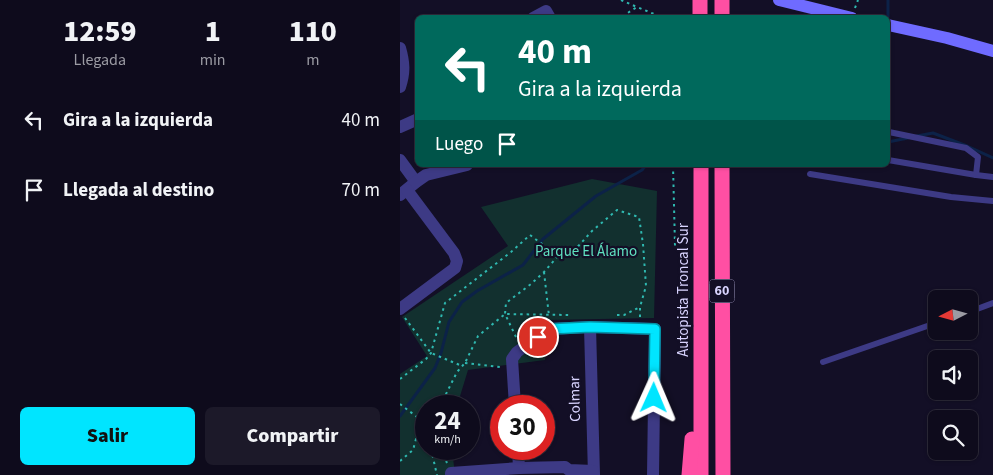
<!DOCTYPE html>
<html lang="es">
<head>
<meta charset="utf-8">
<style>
	body { margin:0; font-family:"Source Sans 3",sans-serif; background:#1c1929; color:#f1f3f6; height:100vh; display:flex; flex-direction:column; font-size:19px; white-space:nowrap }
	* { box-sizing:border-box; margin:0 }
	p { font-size:16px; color:#9b9ba3 }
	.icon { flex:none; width:28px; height:28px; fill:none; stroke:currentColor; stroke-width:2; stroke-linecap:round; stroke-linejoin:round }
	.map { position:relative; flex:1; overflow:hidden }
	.drawer { display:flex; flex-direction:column; background:#0e0b1c; width:400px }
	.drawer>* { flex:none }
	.guide { position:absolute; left:15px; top:15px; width:475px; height:152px; border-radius:8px; box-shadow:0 1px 4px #0004,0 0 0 1px #2e2b3b; background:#00695c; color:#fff; overflow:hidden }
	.needle { width:32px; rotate:264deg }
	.controls { position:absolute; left:528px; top:290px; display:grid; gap:10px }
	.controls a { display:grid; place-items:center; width:50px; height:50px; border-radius:8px; background:#0e0b1c; box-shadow:0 1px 4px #0004,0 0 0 1px #2e2b3b; font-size:25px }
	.speed { position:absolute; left:15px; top:395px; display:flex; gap:10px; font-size:25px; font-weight:700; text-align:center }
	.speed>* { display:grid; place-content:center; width:65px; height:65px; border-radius:50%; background:#0e0b1c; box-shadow:0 1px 4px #0004,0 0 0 1px #2e2b3b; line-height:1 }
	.speed small { font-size:12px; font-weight:400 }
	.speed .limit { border:8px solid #d22; background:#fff; color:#111 }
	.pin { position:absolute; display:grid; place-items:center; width:42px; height:42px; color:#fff; margin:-21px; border:2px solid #fff; border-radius:50%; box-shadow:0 1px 5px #0007 }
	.me { position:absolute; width:55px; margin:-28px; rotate:1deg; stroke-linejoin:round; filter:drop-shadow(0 0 4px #0008) }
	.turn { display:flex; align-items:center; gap:18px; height:105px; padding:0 20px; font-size:22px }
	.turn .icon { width:65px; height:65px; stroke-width:2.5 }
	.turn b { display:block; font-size:35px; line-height:42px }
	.then { display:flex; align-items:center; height:48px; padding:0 20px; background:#0003; gap:10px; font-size:19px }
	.eta { display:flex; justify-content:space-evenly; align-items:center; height:85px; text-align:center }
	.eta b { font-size:30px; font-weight:800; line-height:35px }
	.button { display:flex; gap:10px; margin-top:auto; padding:10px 20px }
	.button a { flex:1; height:58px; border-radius:8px; background:#00e5ff; color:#111; font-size:20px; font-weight:800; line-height:58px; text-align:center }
	.button a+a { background:#1c1929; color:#f1f3f6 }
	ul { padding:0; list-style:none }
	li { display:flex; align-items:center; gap:15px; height:70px; padding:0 20px }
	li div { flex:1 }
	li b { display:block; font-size:19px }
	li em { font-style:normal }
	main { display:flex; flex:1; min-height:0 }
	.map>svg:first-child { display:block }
</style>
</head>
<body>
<main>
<section class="drawer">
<div class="eta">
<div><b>12:59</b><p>Llegada</p></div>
<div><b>1</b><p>min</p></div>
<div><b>110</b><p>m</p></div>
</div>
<ul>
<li><svg class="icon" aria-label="left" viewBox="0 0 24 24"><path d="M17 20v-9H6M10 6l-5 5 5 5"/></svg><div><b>Gira a la izquierda</b></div><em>40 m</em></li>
<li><svg class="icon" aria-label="arrive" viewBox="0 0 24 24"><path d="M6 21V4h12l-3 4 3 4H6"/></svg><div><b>Llegada al destino</b></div><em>70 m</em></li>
</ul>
<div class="button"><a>Salir</a><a>Compartir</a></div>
</section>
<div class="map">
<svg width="593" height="475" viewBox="0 0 593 475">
	<rect width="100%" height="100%" fill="#130f26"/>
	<path fill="#12302f" d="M192 179 257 191 254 318 146 320 147 338 145 360 68 370 57 406H26V449H52L55 475H0V374L27 356 2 317 108 246 81 207Z"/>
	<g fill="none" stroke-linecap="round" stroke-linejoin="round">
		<g stroke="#0c2248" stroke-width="3">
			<path d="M488 17V0"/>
			<path d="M517 136 533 133 567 146 593 158"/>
			<path d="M488 142 508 138"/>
			<path d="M0 416 35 368 41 353 49 322 62 302 77 291 123 265 143 239 196 196 242 170 246 165"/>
		</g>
		<g stroke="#2fb8b0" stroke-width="2" stroke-dasharray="2.5 4" stroke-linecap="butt">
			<path d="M221 0 237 7"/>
			<path d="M455 8 458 0"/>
			<path d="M225 18 226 14 237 7 259 16V18"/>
			<path d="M273 165 275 246"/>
			<path d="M144 272 149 316"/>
			<path d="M217 315H224L240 307"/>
			<path d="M5 318 31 353 62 366"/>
			<path d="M116 337 105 314 106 303 131 284 144 272 158 256 172 253 192 231 217 210 239 217 243 244 246 286 240 307V317"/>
			<path d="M65 363 100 367"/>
			<path d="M0 379 26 359 31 353 45 303 111 252 130 235 158 256"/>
			<path d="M0 404 17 417 26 422"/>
			<path d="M40 406 57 372 65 363 78 336 105 314 169 315"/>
			<path d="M31 449 37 475"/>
			<path d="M41 449 47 463"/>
			<path d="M0 461 13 450 16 439H26"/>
		</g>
		<g stroke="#3d3a85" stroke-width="6">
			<path d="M489 132 566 148 578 157 576 175"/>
			<path d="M488 160 576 175 593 177"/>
			<path d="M410 174 551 197 593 201"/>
			<path d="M569 312 593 303"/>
			<path d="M423 362 536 323"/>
		</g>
		<g stroke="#3d3a85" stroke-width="12">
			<path d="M133 18 146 11 150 18"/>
			<path d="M0 48C4 62 5 72 0 87"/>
			<path d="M0 127 18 119"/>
			<path d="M0 160 16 182"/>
			<path d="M0 195 16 182 26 175 67 165"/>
			<path d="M0 309 55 268 57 261 54 253 7 190"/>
			<path d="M190 327 194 475"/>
			<path d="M115 406 112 359 117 352 149 329 190 327 255 329 253 475"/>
			<path d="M118 449 119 468"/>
			<path d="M51 475V473L119 468 165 467 169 470 193 471"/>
		</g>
		<g stroke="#6f6bff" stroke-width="12">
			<path d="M379 0 452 18"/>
			<path d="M488 25 547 38 593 51"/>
		</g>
		<g stroke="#ff4fa3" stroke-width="15">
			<path d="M300 0V18"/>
			<path d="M322 18V0"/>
			<path d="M301 165V475"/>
			<path d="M322 165 323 475"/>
			<path d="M289 475 292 439"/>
		</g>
	</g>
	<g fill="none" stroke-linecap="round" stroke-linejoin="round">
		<defs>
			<path id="route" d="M138 337 150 329 190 327 255 329 254 398"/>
		</defs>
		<use href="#route" stroke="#0095a6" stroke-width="12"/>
		<use href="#route" stroke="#00e5ff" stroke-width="9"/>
	</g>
	<g text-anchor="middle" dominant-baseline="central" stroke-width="4.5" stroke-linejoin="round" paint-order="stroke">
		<rect fill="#130f26" stroke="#9e99be" stroke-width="1" x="309.5" y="279.5" width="25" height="23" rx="4"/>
		<g font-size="14" font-weight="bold" fill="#d9d4ff">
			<text x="322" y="291">60</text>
		</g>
		<g font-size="15" fill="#5fe0c0" stroke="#130f26">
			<text x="186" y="251">Parque El Álamo</text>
		</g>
		<g font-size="15" fill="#d9d4ff" stroke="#130f26">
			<text transform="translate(283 290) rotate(-90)">Autopista Troncal Sur</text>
			<text transform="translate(175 399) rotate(-91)">Colmar</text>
		</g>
	</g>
</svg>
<div class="controls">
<a><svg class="needle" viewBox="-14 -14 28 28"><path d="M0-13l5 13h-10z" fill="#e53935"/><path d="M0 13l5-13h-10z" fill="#9b9ba3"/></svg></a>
<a><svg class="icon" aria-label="sound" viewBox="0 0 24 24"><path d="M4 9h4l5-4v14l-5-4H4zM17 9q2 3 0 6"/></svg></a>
<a><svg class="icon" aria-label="search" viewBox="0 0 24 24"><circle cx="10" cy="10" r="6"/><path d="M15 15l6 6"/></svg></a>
</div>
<div class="speed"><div>24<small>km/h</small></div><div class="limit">30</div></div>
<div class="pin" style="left:138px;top:337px;background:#d93025"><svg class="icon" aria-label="arrive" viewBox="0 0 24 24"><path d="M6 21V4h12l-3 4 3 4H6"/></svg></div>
<svg class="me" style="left:254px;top:398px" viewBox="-20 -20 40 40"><path d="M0-17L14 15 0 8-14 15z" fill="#00e5ff" stroke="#fff" stroke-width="4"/></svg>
<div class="guide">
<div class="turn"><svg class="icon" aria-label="left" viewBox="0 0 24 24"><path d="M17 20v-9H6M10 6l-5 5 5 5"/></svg><div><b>40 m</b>Gira a la izquierda</div></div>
<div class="then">Luego<svg class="icon" aria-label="arrive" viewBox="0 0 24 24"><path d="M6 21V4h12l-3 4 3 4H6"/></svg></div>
</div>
</div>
</main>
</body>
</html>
